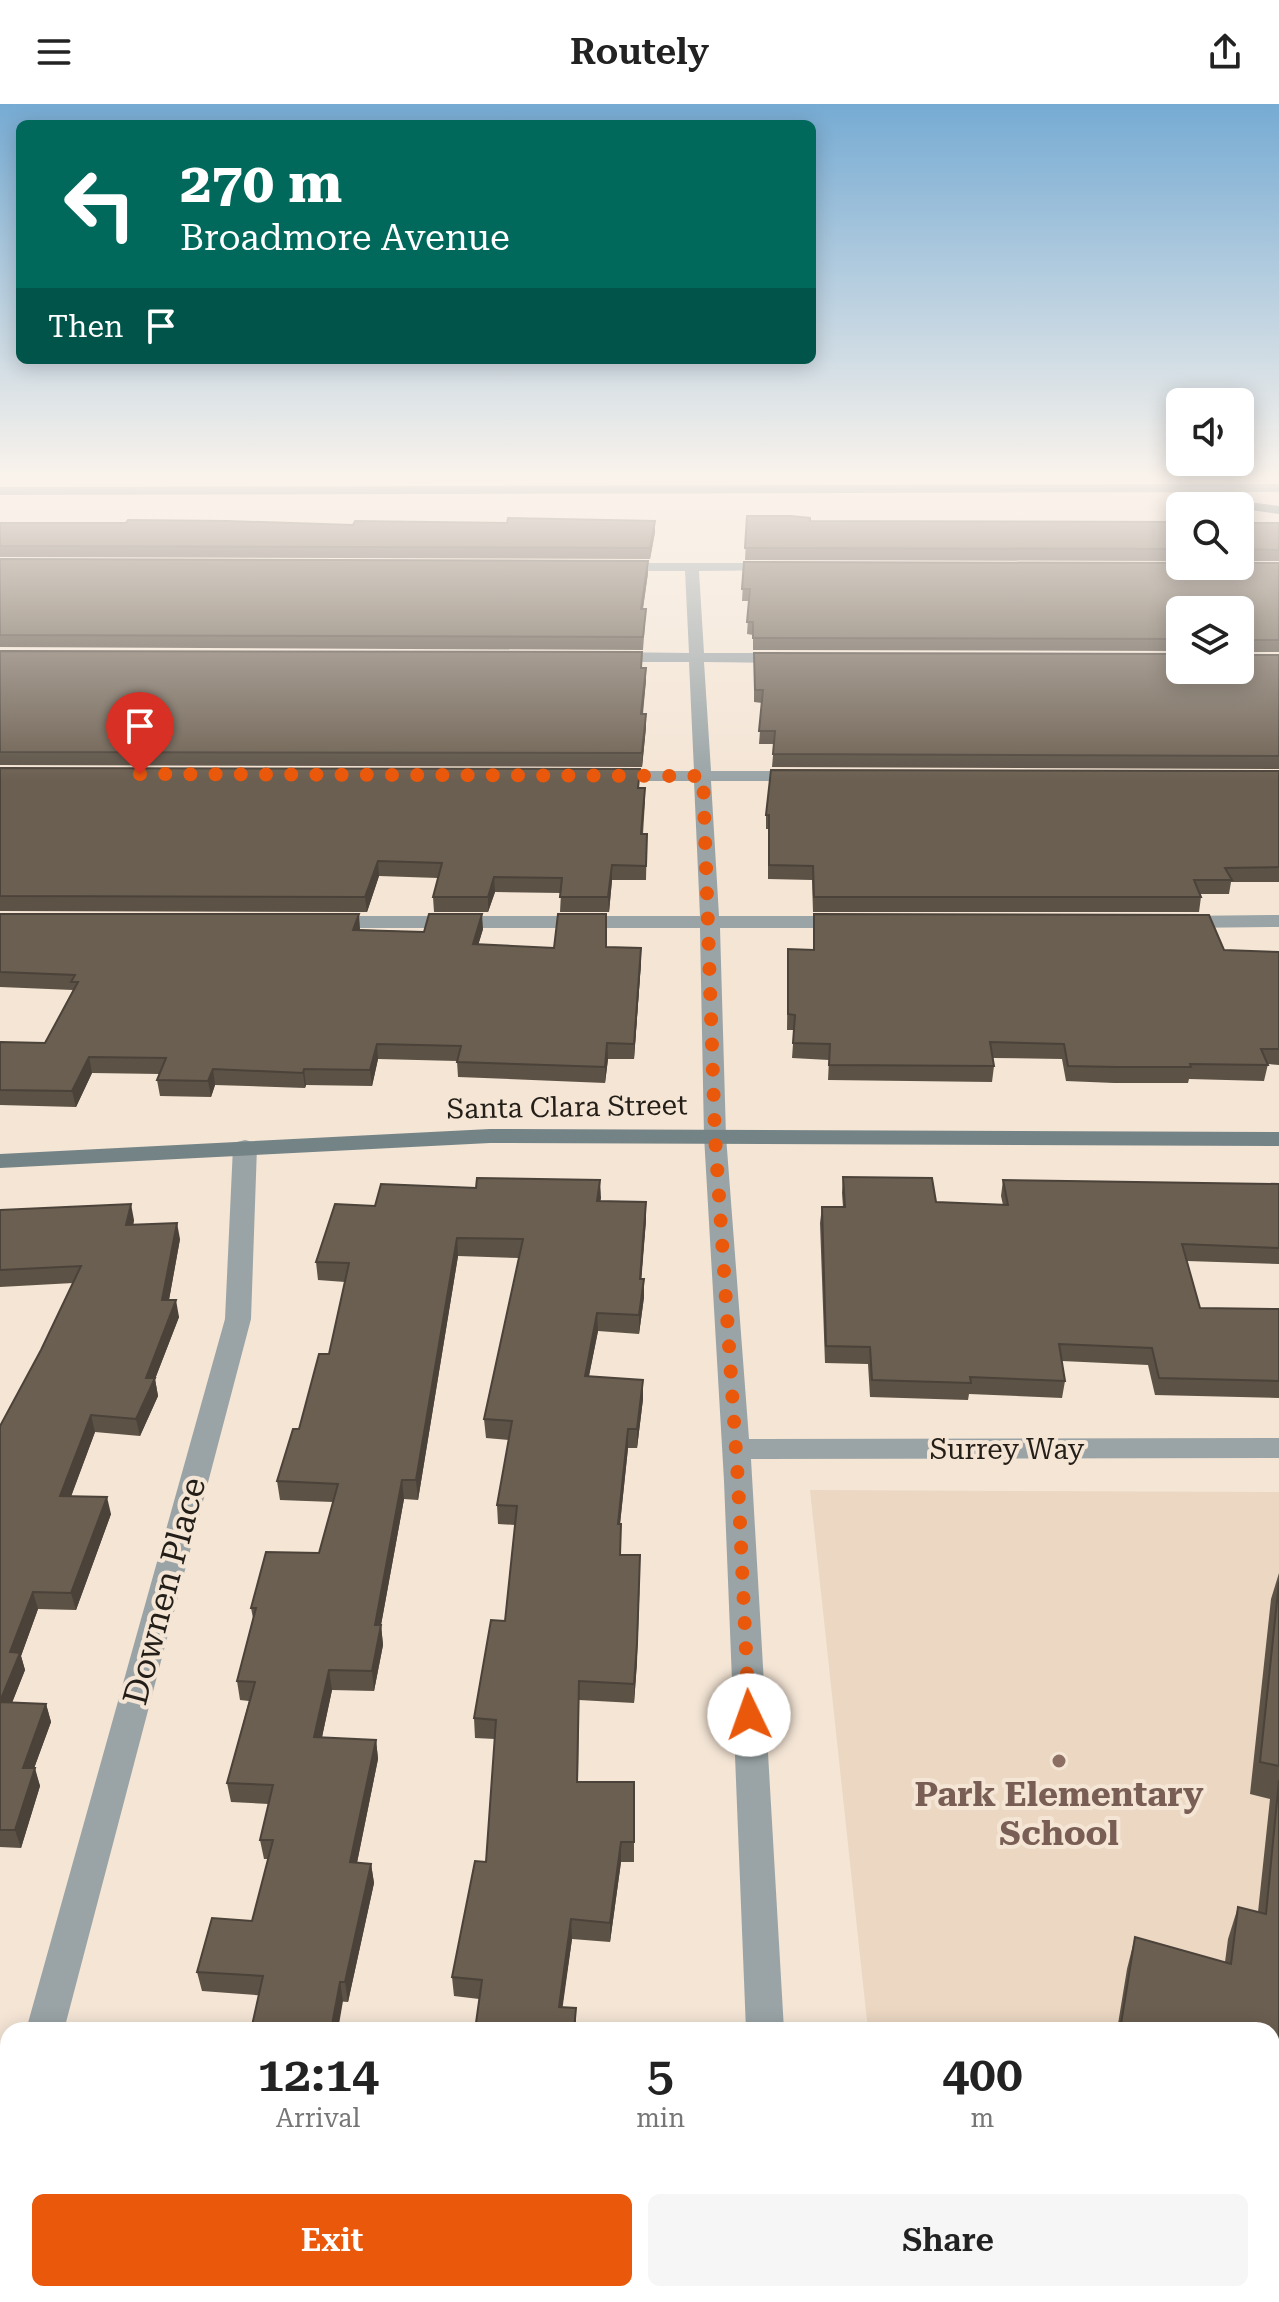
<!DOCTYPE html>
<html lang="en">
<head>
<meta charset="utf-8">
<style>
	body { margin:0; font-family:"Roboto Serif",serif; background:#f6f6f6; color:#222; height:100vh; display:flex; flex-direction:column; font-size:30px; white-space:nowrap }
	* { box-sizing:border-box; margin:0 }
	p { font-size:26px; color:#767676 }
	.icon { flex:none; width:44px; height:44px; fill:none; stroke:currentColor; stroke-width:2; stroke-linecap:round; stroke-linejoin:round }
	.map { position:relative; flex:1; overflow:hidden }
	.details { position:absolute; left:0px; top:1918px; width:1280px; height:280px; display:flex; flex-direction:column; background:#fff; border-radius:24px 24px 0 0; box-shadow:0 4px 20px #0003 }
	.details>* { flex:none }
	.hud { position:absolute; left:16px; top:16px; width:800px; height:244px; border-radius:12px; box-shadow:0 4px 20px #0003; background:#00695c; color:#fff; overflow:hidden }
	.tools { position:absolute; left:1166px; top:284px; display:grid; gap:16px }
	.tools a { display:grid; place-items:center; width:88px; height:88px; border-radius:12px; background:#fff; box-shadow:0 4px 20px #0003; font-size:40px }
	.pin { position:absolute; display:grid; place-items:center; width:68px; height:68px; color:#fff; margin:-82px -34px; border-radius:50% 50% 50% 0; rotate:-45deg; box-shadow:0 0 8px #0007 }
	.pin .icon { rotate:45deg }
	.me { position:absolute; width:88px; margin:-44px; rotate:357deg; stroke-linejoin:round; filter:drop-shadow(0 0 6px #0008) }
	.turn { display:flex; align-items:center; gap:28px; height:168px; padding:0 32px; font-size:36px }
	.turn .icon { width:104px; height:104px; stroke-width:2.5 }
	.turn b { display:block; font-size:56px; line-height:68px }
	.then { display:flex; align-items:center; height:76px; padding:0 32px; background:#0003; gap:16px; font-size:30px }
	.eta { display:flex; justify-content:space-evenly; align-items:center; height:136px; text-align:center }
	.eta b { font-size:48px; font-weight:600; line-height:56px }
	.cta { display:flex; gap:16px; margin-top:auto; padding:16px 32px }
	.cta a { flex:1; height:92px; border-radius:12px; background:#ea580c; color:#fff; font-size:32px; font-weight:600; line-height:92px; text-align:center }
	.cta a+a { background:#f6f6f6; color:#222 }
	header { display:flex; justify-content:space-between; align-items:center; height:104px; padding:0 32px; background:#fff; font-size:36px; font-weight:600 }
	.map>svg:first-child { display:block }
</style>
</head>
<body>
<header><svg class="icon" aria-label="menu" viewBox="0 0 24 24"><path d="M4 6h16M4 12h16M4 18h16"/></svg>Routely<svg class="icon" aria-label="share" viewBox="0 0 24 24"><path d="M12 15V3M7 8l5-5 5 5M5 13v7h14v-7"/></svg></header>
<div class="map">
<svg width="1279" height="2198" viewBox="0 0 1279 2198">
	<rect width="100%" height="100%" fill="#f4e5d5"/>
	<path fill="#ebd7c2" d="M810 1386 1279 1388V2198H897V2190H1272V1926H868Z"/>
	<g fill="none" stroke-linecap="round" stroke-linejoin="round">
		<g fill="#9aa4a6" fill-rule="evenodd">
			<path d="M777 459 784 463 782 466 699 467 704 549H786L794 554 786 559 704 558 711 667H801L810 672 801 677H711L719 812H845L855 818 845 824H720L726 1032 749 1335 1279 1334V1354L751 1355 784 1926H746L724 1377 704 1032 700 824H329L319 818 329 812H700L694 677H609L600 672 609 667H694L689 558H610L602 553 610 548 689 549 685 467H617L610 463 617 459Z"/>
			<path d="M1279 811V823L1181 824 1171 818 1181 812Z"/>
			<path d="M245 1036 253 1038 257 1043 251 1215 64 1926H26L225 1215 233 1043 237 1038Z"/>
			<path d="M8 2043V2107L0 2110V2047Z"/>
			<rect x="757" y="2190" width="42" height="8"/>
		</g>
		<path fill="#748386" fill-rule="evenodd" d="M490 1025 1279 1028V1042L490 1039 0 1064V1050Z"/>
		<g fill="#42585c" fill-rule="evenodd">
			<path d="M1279 380V388L0 391V383Z"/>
			<path d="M1226 395 1279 402V410L1222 402 1220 399Z"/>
		</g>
	</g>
	<g fill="#5c5246">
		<path d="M747 412 810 417 1180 418V457L745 456Z"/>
		<path d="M0 419 353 421 655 428 650 455 0 453Z"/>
		<rect x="1240" y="419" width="39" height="38"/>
		<path d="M0 455 648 469 643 505H646L643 546 0 543Z"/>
		<path d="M744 458 1279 459V548H1240V551H1279V665L772 663 774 640H759L762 599 754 598V549L1240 566 1180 506V547L753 546V531L747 530 749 497H742Z"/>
		<path d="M0 547 642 564 646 576 643 610H646V623L642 663 0 661Z"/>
		<path d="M0 664 640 684 645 697 643 730H647L646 776H612L609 808H560L561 789 495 788 488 808H434L433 793 438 774 379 772 367 808 0 807Z"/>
		<path d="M1279 667V778H1231L1229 790H1200L1201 793 1199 808H813L812 776 768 775V725H766V711Z"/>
		<path d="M0 810 424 828 483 825 478 841 554 844 606 843 641 859 634 955H608L605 979 458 973 457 957 378 955 372 982 306 981 305 984 215 981 211 993 160 992 157 976 160 970 92 969 76 1003 0 1001V938L45 939 73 886 0 883Z"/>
		<path d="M814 810 1224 846 1279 848V961L1268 960 1264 977 1189 975 1188 979H1114L1066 977 1062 955 993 954 994 962 992 978 828 976 829 956 792 954 794 926H787L788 845 813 846Z"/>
		<path d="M843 1073 936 1098 1003 1101 1001 1092 1003 1076 1279 1080V1160L1187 1157 1200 1204 1279 1205V1294L1155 1291 1148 1261 1062 1257 1065 1277 1062 1294 969 1290 968 1296 870 1293 868 1260 825 1259 820 1119 822 1103H843L842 1089Z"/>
		<path d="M600 1097 646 1098V1116L641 1175H644V1193L639 1230 598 1227 589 1272 643 1295 637 1344H628L620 1420 621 1451 637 1558 634 1599 579 1596 578 1678H634V1758H621L610 1838 572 1835 562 1903 576 1904V1926H475L479 1895 454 1892 452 1873 486 1758 495 1635 475 1634 474 1614 505 1517 515 1421 498 1420 497 1401 509 1336 486 1334 484 1315 519 1154 458 1152 418 1396 404 1395 381 1521 383 1541 374 1587 332 1586 322 1633 376 1636 378 1655 357 1759 371 1760 374 1779 348 1898 202 1887 197 1868 252 1817 268 1755H264L260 1736 269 1700 231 1698 227 1679 249 1597 240 1596 237 1577 253 1514 251 1504 319 1449 333 1398 280 1396 277 1377 329 1250 345 1178 318 1176 316 1158 375 1102Z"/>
		<path d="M0 1106 134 1116 133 1121 180 1135 169 1196 179 1213 155 1275 158 1292 140 1332 95 1328 71 1392 111 1410 76 1506 38 1505 21 1552 25 1566 12 1599 46 1600 51 1618 34 1664 40 1682 21 1744 0 1743V1322L41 1246 73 1179 0 1183Z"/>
		<path d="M1279 1469V2198H1218L1219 2190H1272V1926H1117L1127 1865 1135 1833 1225 1858 1228 1835 1238 1803 1258 1808 1270 1695 1250 1690 1271 1495Z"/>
		<path d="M108 2190H292L286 2198H118Z"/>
		<path d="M594 2190H628V2193Z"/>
	</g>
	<g fill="#4b4239">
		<path d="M655 417V428L650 455V444Z"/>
		<path d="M648 457V469L641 517V505Z"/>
		<path d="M646 564V576L641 623V610Z"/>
		<path d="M646 610V623L642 663V649Z"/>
		<path d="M378 757 379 772 367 808 365 793Z"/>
		<path d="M612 761V776L609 808 608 793Z"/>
		<path d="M494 773 495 788 488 808V793Z"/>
		<path d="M359 810 360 825 355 840 353 826Z"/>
		<path d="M482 810 483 825 474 855 473 840Z"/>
		<path d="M641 844V859L634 955V940Z"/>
		<path d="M607 939 608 955 605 979V963Z"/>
		<path d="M377 940 378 955 372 982 370 966Z"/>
		<path d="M89 953 92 969 76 1003 72 987Z"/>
		<path d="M213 965 215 981 211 993 208 977Z"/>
		<path d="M304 965 306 981 305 984 303 969Z"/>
		<path d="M600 1076 601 1094 598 1115 597 1097Z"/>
		<path d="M646 1098V1116L640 1193V1175Z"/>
		<path d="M131 1100 134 1116 130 1137 126 1121Z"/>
		<path d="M177 1119 180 1135 166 1212 162 1196Z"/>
		<path d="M457 1134 458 1152 418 1396 416 1376Z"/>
		<path d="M644 1175V1193L639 1230V1211Z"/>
		<path d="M176 1196 179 1213 155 1275 158 1292 140 1332 136 1315 146 1274Z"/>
		<path d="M597 1209 598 1227 585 1291V1272Z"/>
		<path d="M643 1276V1295L637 1344V1325Z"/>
		<path d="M91 1311 95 1328 65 1409 60 1392Z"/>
		<path d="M628 1325V1344L618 1439V1420Z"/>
		<path d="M402 1376 404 1395 381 1521 383 1541 374 1587 372 1567 375 1521Z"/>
		<path d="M107 1393 111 1410 76 1506 71 1489Z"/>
		<path d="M640 1470 637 1558 634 1599V1580Z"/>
		<path d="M33 1488 38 1505 21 1552 25 1566 5 1616 0 1597 10 1548Z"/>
		<path d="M329 1566 332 1586 318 1652 314 1633Z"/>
		<path d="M46 1600 51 1618 28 1681 23 1664Z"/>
		<path d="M376 1636 378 1655 353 1778 350 1758Z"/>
		<path d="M35 1664 40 1682 21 1744 15 1726Z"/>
		<path d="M621 1738V1758L610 1838V1819Z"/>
		<path d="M371 1760 374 1779 348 1898 345 1878Z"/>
		<path d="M571 1815 572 1835 560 1922 559 1903Z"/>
		<path d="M340 1878 343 1897 338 1926H331Z"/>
		<path d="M268 2190H292L286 2198H262Z"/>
		<path d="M518 2190H521L520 2198H517Z"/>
	</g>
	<g fill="#6b5f51" stroke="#4b4239" stroke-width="2">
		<path d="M747 412H791L810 414V417L1180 418V445L745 444Z"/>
		<path d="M508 414 655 417 650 444 0 442V419H126L128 416 227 417 353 421 355 417 507 419Z"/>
		<path d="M1240 419H1279V446L1240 445Z"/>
		<path d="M0 455 648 457 641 505H646L643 533 0 531Z"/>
		<path d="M744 458 1180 459V462H1240V459H1279V536H1242L1240 538V506H1180V535L753 534V518H747L750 485H742Z"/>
		<path d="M0 547 642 548 641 564H646L641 610H646L642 649 0 648Z"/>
		<path d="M1240 547V551H1279V652L773 650 775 627H759L763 586H755L754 549 1180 550V566H1240Z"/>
		<path d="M0 664 640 665 638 684H645L641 730H647L646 762 612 761 608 793H560L562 774 494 773 488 793H433L442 759 378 757 365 793 0 792Z"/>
		<path d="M771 666 1279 667V763L1225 764 1232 776H1194L1201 793H814L813 762 769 761V711H766Z"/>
		<path d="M0 810H359L353 826 424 828 429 810H482L473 840 554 844 558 810H606V843L641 844 634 940 607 939 605 963 457 958 461 942 377 940 370 966 304 965 303 969 213 965 208 977 157 976 166 954 89 953 72 987 0 986V938L45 939 78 878H71L75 871 0 868Z"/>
		<path d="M814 810 1209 811 1224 846 1279 848V945H1261L1268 961 1190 960 1191 963H1117L1068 962 1064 940 990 938 994 962 829 961 830 940 793 939 795 911 788 910V845L814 846Z"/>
		<path d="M843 1073 932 1074 936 1098 1008 1101 1003 1076 1279 1080V1144L1182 1140 1200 1204 1279 1205V1277L1159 1274 1152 1244 1059 1240 1065 1277 970 1273 971 1279 872 1276 870 1243 826 1242 822 1103H845Z"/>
		<path d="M477 1074 600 1076 597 1097 646 1098 640 1175H644L639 1211 597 1209 585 1272 643 1276 637 1325H628L618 1420H621L620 1451H640L637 1539 634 1580 579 1577 577 1678H634V1738H621L610 1819 571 1815 559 1903 576 1904 574 1926H475L482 1876 452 1873 475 1757 486 1758 496 1616 474 1614 491 1516 505 1517 517 1402 497 1401 512 1317 484 1315 523 1135 457 1134 416 1376H402L375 1521H381L372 1567 329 1566 314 1633 376 1636 350 1758 371 1760 345 1878H340L331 1926H251L263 1872 197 1868 212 1814 252 1817 273 1736H260L273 1681 227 1679 255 1578 237 1577 256 1504H251L266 1448 319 1449 338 1380 277 1377 293 1325H299L319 1250H329L349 1159 316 1158 335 1100 375 1102 381 1080 476 1084Z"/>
		<path d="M131 1100 126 1121 177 1119 162 1196H176L146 1274H155L136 1315 91 1311 60 1392 107 1393 71 1489 33 1488 10 1548 20 1549 0 1597V1322L41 1246 81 1162 0 1166V1106Z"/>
		<path d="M1279 1478V1662L1260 1658Z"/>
		<path d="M0 1598 46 1600 23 1664H35L15 1726H0Z"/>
		<path d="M1279 1676V2198H1227L1228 2190H1272V1926H1120L1135 1833 1231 1860 1238 1803 1266 1810Z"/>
		<path d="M59 2190H62L65 2198H45Z"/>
		<path d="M130 2190H268L262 2198H141Z"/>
		<path d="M429 2190H518L517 2198H428Z"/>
	</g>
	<linearGradient id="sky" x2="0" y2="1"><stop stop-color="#76abd3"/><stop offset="0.55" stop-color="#faf3ec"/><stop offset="1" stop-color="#faf3ec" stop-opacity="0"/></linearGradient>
	<rect width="1279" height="677" fill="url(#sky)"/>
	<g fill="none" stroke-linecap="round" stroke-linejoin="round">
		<path stroke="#ea580c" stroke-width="14" stroke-dasharray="0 25.2" d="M140 670 703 672 715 1032 738 1377 749 1611"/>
	</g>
	<circle fill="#8d6e63" stroke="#f4e5d5" stroke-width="3" cx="1059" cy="1657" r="8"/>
	<g text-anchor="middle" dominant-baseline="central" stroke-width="8" stroke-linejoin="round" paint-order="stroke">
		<g font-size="28" fill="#231e18" stroke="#f4e5d5">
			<text transform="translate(567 1003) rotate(-1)">Santa Clara Street</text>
			<text x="1007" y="1345">Surrey Way</text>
		</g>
		<g font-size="34" fill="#231e18" stroke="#f4e5d5">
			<text transform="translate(164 1487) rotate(-75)">Downen Place</text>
		</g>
		<g font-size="34" font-weight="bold" fill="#785e54" stroke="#f4e5d5">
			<text x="1059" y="1690">Park Elementary<tspan x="1059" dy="39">School</tspan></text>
		</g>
	</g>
</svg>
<div class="tools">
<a><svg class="icon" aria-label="sound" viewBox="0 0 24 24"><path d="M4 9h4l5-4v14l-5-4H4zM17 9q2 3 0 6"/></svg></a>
<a><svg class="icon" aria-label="search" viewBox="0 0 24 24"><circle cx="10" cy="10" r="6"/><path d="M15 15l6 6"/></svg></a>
<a><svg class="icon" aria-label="layers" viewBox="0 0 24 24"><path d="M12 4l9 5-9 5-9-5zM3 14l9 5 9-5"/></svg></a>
</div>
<div class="pin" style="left:140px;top:670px;background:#d93025"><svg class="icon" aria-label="arrive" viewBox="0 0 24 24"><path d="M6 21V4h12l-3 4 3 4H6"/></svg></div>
<svg class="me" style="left:749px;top:1611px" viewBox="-20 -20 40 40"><circle r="19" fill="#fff"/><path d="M0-13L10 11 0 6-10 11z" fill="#ea580c"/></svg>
<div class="hud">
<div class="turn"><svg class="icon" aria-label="left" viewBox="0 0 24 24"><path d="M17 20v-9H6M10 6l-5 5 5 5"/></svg><div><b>270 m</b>Broadmore Avenue</div></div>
<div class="then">Then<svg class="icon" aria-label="arrive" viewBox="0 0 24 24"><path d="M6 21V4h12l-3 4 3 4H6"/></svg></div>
</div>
<section class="details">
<div class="eta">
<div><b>12:14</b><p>Arrival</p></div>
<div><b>5</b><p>min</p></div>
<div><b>400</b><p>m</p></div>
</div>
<div class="cta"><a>Exit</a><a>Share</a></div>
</section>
</div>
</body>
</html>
